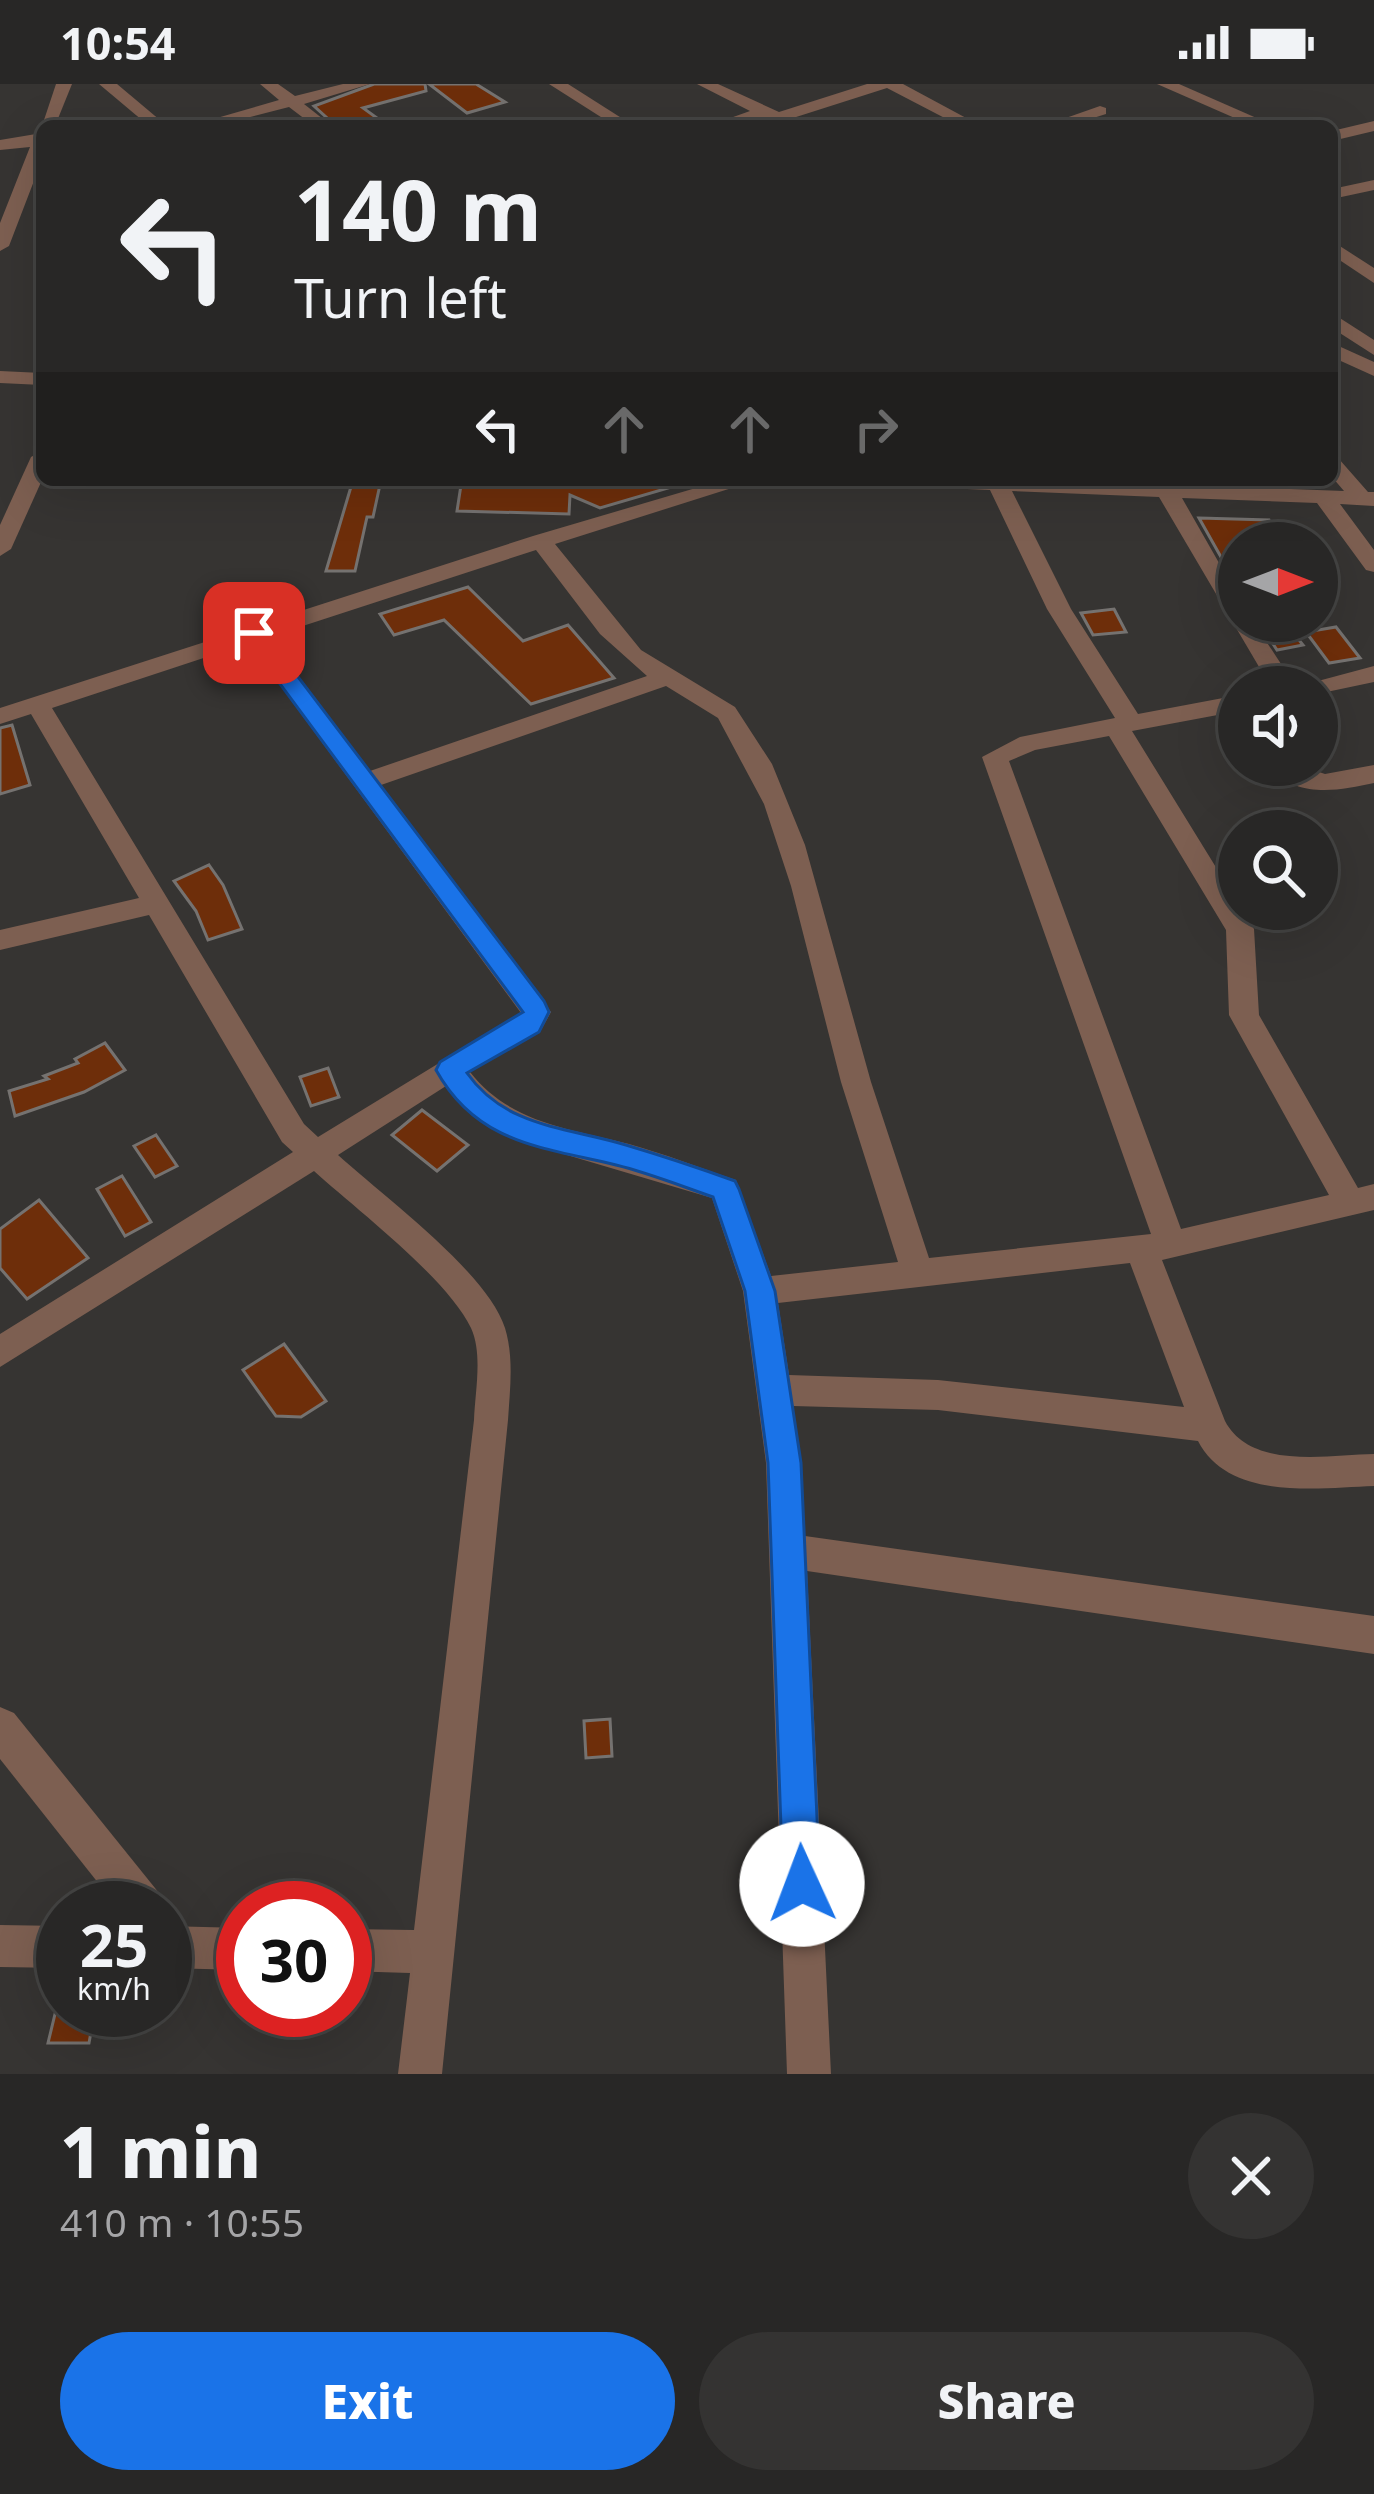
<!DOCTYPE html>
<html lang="en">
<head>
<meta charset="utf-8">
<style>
	body { margin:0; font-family:"Noto Sans",sans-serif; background:#343332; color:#f1f3f6; height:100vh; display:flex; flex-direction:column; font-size:45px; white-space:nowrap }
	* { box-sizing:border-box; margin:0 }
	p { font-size:39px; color:#a5a5a7 }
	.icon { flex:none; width:66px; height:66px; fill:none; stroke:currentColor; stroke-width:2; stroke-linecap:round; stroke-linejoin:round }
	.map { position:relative; height:1990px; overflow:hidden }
	.panel { display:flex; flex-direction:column; background:#282726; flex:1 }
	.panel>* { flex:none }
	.banner { position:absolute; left:36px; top:36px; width:1302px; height:366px; border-radius:18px; box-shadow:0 12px 48px #0002,0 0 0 3px #444443; background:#282726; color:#f1f3f6; overflow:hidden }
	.needle { width:78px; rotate:90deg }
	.buttons { position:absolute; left:1218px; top:438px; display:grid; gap:24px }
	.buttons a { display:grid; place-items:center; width:120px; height:120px; border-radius:50%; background:#282726; box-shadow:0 12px 48px #0002,0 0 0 3px #444443; font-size:60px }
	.speed { position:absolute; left:36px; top:1797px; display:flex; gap:24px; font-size:60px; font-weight:700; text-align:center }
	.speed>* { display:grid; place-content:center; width:156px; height:156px; border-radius:50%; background:#282726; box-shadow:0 12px 48px #0002,0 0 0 3px #444443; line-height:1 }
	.speed small { font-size:30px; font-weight:400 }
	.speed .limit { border:18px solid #d22; background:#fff; color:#111 }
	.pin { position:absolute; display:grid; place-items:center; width:102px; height:102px; color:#fff; margin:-51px; border-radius:24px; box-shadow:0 6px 18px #0006 }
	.me { position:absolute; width:132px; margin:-66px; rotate:358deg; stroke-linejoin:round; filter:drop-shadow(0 0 9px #0008) }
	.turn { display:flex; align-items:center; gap:42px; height:252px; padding:0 60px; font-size:54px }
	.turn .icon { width:156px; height:156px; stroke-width:2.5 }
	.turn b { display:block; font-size:84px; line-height:102px }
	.lanes { display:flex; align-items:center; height:114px; padding:0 60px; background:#0003; justify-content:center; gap:60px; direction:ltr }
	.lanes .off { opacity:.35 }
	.round { display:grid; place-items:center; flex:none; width:126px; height:126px; border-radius:63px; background:#343332 }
	.overview { display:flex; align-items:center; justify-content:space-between; height:204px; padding:0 60px }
	h1 { font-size:72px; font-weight:800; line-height:90px }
	.button { display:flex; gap:24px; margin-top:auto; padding:24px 60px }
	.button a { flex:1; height:138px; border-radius:72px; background:#1a73e8; color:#fff; font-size:48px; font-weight:800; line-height:138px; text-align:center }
	.button a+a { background:#343332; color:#f1f3f6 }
	.status { display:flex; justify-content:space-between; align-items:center; height:84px; padding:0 60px; background:#282726; direction:ltr }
	.status svg { height:33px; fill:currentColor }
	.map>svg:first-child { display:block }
</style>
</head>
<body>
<div class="status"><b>10:54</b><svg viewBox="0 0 49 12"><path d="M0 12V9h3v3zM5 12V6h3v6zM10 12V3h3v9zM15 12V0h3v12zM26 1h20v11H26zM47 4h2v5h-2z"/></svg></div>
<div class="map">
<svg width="1374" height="1990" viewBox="0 0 1374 1990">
	<rect width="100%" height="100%" fill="#363432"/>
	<g fill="#6e2e0a" stroke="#757270" stroke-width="3">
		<path d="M374 0H425L426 7 363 24 388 42H336L314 22Z"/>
		<path d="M429 0H476L505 18 467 29Z"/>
		<path d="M353 396H381L373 433H367L355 487H326Z"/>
		<path d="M505 396H674L675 402 600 424 570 411 569 430 457 427 461 401Z"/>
		<path d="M1199 434 1269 436 1277 459H1239V505Z"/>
		<path d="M468 503 523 557 568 541 614 594 531 620 444 536 394 551 380 530Z"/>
		<path d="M1114 525 1126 548 1093 551 1081 529Z"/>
		<path d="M1258 537H1284L1303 561 1277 566Z"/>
		<path d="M1336 543 1360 574 1329 579 1306 548Z"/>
		<path d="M12 641 30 701 0 710V644Z"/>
		<path d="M209 781 223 801 242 845 208 856 196 827 174 797Z"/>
		<path d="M105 959 125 986 84 1008 15 1032 9 1007 48 995 44 992 78 979 75 975Z"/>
		<path d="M328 984 339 1013 311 1022 300 993Z"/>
		<path d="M422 1026 468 1061 437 1087 392 1051Z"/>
		<path d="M156 1051 177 1082 155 1093 134 1062Z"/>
		<path d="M122 1092 151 1138 125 1152 97 1105Z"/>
		<path d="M39 1116 88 1174 27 1215 0 1184V1145Z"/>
		<path d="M284 1260 326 1317 301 1333 276 1332 243 1286Z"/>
		<path d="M610 1635 612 1672 586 1674 584 1637Z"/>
		<path d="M56 1926H95L89 1959H48Z"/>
	</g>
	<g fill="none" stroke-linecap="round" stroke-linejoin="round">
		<g fill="#7d5f51" fill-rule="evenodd">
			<path d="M56 0H72L55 42 41 45Z"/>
			<path d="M99 0H117L167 42H149Z"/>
			<path d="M260 0H278L295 12 343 0H370L304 20 332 42H314L289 23 216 42H189L279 16Z"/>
			<path d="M549 0H568L634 42H615Z"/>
			<path d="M697 0H718L779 28 867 0H903L981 42H960L887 4 793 34 804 42H783L763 33 733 42H708L750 27Z"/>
			<path d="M1157 0H1179L1275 42H1253Z"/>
			<path d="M1100 22 1106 24V30L1068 42H1043Z"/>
			<path d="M1374 37V47L1332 57V47Z"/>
			<path d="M42 49V76L9 162 0 167V139L30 63 0 66V56Z"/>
			<path d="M1374 96V106L1332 115V105Z"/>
			<path d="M1332 157 1374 184V199L1332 171Z"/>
			<path d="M1332 229 1374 256V271L1332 244Z"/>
			<path d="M1332 259 1374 278V292L1332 273Z"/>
			<path d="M0 287 42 289V301L0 299Z"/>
			<path d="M42 367V396L11 465 0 472V441L31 373Z"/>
			<path d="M1332 373 1339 375 1368 408H1374V422L1340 420 1374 466V488L1366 486 1317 419 1182 414 1239 514V537H1253L1283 583 1303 601 1374 582V598L1317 610V603H1277L1265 593 1159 413 1012 407 1071 525 1138 630 1239 611V627L1132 647 1254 845 1259 931 1358 1104 1374 1100V1126L1162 1176 1225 1337C1251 1386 1327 1371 1374 1370V1402C1317 1404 1229 1417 1198 1357L938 1326 793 1322 805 1452 1374 1532V1570L807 1487 831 1990H787L766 1379 743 1207 712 1114 513 1055 475 1032 446 1002 338 1071C383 1112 487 1188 505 1244 514 1274 510 1305 508 1336L442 1990H398L410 1889 345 1887V1845L414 1846 474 1336C475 1308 483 1270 471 1244 447 1194 357 1126 314 1087L0 1283V1250L293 1068 282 1058 149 831 0 866V846L139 814 31 630 0 640V624L533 452 723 396H757L555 460 641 566 735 623 772 680 805 761 871 998 929 1174 1151 1150 982 673 1020 653 1115 634 1047 525 990 406 899 402 888 396H1060L1344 407 1332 393ZM536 466 600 550 647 592 370 687 269 553ZM249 559 521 929 318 1053 304 1040 52 624ZM666 602 718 634 764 720 791 802 841 998 898 1178 771 1192 736 1096C700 1084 665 1070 629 1060 569 1044 511 1040 470 988L540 948 551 928 381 701ZM1109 652 1226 846 1229 931 1329 1111 1181 1145 1009 677 1035 666ZM1130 1179 1184 1323 938 1296 789 1291 778 1219Z"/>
			<path d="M1268 681H1298L1325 690 1374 681V699C1337 707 1295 715 1268 681Z"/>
			<path d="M0 1623 14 1629 159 1809 165 1824H118L0 1675Z"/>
			<path d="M0 1841 63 1842V1884L0 1883Z"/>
			<path d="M165 1842 243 1844V1886L165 1884Z"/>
		</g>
	</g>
	<path fill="#1a73e8" stroke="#114b97" stroke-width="3" d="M254 542 261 544 544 917 549 928 539 948 467 989C506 1044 567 1043 626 1061 663 1072 699 1084 735 1097L739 1105 775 1207 801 1379 820 1800 815 1813 802 1819 788 1813 783 1800 768 1379 745 1207 713 1113C681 1102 649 1089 616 1081 542 1063 477 1060 436 986L440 978 523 928 246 554 243 549Z"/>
</svg>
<div class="buttons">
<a><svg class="needle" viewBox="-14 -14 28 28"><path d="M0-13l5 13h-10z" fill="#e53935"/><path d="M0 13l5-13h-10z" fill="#a5a5a7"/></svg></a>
<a><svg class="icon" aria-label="sound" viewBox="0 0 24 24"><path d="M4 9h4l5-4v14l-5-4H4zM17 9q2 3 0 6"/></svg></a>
<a><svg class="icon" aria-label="search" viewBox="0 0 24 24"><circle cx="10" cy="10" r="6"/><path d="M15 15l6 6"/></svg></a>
</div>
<div class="speed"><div>25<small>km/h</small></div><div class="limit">30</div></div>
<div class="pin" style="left:254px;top:549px;background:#d93025"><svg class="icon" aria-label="arrive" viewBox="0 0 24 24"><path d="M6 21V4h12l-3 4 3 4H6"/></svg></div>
<svg class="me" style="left:802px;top:1800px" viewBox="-20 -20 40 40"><circle r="19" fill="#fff"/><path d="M0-13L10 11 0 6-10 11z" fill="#1a73e8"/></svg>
<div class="banner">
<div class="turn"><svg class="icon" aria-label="left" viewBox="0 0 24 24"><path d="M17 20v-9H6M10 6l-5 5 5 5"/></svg><div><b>140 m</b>Turn left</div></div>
<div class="lanes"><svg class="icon" aria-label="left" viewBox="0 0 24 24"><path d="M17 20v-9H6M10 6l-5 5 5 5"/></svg><svg class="icon off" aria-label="ahead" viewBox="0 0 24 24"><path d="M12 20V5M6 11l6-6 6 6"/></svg><svg class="icon off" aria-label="ahead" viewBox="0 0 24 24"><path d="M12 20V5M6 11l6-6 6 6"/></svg><svg class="icon off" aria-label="right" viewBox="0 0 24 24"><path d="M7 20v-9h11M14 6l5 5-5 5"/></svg></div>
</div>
</div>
<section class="panel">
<div class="overview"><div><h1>1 min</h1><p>410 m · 10:55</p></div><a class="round"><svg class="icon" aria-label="close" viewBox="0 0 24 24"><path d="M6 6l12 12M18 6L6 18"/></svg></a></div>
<div class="button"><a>Exit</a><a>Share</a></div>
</section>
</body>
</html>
